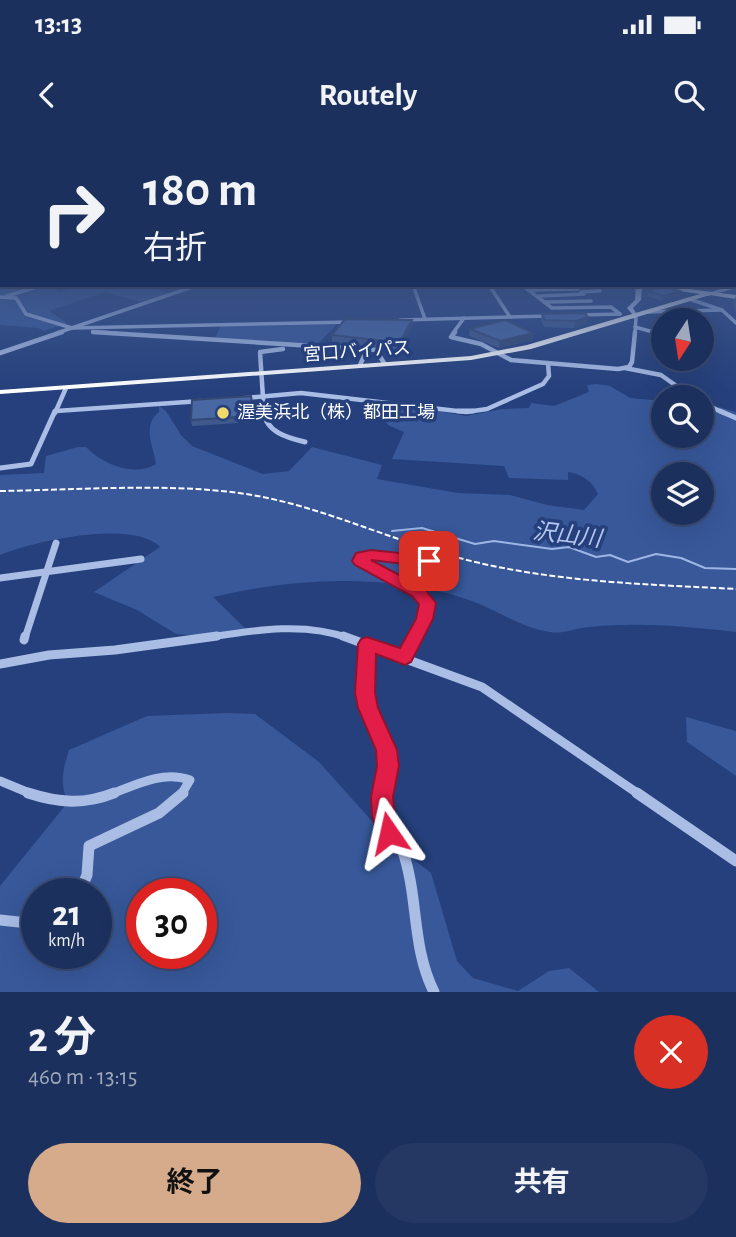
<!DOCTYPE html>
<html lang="ja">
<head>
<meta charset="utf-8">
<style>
	body { margin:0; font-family:"Alegreya Sans","Noto Sans JP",sans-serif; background:#253863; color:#f1f3f6; height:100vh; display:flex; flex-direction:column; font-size:26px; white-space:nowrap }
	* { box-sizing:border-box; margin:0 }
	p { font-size:23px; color:#a0a9bc }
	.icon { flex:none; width:38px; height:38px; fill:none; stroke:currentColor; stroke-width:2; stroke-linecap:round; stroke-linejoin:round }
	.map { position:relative; height:852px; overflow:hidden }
	.panel { display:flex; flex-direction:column; background:#1c305d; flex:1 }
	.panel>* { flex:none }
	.top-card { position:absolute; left:0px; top:0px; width:737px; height:147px; box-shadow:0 7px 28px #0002,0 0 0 2px #3a4b72; background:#1c305d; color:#f1f3f6; overflow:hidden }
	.needle { width:46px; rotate:192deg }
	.fabs { position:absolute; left:651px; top:168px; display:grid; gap:14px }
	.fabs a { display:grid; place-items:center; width:63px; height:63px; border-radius:50%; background:#1c305d; box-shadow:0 7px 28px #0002,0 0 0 2px #3a4b72; font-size:35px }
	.speed { position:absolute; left:21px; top:738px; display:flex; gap:14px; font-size:35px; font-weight:700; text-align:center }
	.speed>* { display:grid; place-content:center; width:91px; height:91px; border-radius:50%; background:#1c305d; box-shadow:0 7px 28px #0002,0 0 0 2px #3a4b72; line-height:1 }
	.speed small { font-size:18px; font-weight:400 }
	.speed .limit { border:10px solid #d22; background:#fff; color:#111 }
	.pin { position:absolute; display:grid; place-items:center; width:60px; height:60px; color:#fff; margin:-30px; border-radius:14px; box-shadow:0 4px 10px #0006 }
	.me { position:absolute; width:77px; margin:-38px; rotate:349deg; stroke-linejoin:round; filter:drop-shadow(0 0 5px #0008) }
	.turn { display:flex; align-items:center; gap:24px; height:147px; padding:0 28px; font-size:32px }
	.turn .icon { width:91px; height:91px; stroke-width:2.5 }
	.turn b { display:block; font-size:49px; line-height:60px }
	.round { display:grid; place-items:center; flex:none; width:74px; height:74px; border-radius:37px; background:#253863 }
	.headline { display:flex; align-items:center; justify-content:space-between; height:119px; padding:0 28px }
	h1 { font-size:42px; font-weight:700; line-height:52px }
	.action { display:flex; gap:14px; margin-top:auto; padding:14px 28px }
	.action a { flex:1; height:80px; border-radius:42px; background:#d6ab8b; color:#111; font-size:28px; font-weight:700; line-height:80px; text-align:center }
	.action a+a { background:#253863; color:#f1f3f6 }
	.status { display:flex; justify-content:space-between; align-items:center; height:49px; padding:0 35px; background:#1c305d; direction:ltr }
	.status svg { height:19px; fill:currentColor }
	header { display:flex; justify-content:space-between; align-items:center; height:91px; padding:0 28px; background:#1c305d; font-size:32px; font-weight:700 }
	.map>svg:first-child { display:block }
</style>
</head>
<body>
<div class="status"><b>13:13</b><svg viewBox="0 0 49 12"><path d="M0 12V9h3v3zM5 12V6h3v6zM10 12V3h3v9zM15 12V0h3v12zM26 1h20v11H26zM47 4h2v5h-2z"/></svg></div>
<header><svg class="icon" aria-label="back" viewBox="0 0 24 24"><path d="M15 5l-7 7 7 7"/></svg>Routely<svg class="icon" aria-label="search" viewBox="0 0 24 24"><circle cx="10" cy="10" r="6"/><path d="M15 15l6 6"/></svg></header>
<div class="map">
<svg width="736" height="852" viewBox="0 0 736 852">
	<rect width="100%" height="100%" fill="#25407c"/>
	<g fill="#38589a" fill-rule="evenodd">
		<path d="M16 145H48L60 152C96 142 134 142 169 153L141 162 105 152 49 171 67 183 44 191 38 188 0 185V150Z"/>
		<path d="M337 184 317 205 215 198 221 185Z"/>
		<path d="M597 244 610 246 630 258 663 261V296H702V262L736 272V492C699 488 661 484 624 485 610 485 595 486 581 488 569 490 563 494 550 492 520 488 495 468 466 459 386 433 294 438 213 457L250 493 214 497 176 494 137 470 94 452 160 407C133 379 34 401 0 415V335L44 333 46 316 78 307H86C103 325 135 337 156 324 153 305 142 285 159 272V266L166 271 181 295 192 306 263 334 289 331 312 307 382 325 377 339 458 353 510 355 547 365 584 370 598 354C592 341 582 334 568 332V340L509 338 504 326 392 319 404 292 388 285 385 280 399 273 397 264 466 276 502 269 529 268 531 263 554 266 589 252 587 245ZM663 334H702V373H663Z"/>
		<path d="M227 573 255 574 319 622 388 699 431 733 457 821 473 838 518 851 549 831 569 828 599 852H0V746L68 662C59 643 63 630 69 610L147 576ZM37 754H96V814H37ZM142 754H201V814H142Z"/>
		<path d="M686 577 736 591V636L687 602Z"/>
	</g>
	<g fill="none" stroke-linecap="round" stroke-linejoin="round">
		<path stroke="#9db6e6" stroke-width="2" d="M392 391 422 388 475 404 494 401 552 409 569 407 596 417 610 415 628 422 656 414 681 418 705 428 736 429"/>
		<g stroke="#a9bde5" stroke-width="3.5">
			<path d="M413 145 425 179"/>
			<path d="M489 145 510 177"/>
			<path d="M522 145 552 168 611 167 620 174"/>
			<path d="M530 150 578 149"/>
			<path d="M581 152 600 151 596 145"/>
			<path d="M7 156 43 145"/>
			<path d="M539 156 584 154"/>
			<path d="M0 157 16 158 26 174 72 188 350 182"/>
			<path d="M689 159 722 170 736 183"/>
			<path d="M545 162 591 161"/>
			<path d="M646 172 722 170"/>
			<path d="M579 175 620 174"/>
			<path d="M633 176 636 178 635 193"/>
			<path d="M400 180 549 176"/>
			<path d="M635 187 653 192 663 188"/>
			<path d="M93 192 116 193"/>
			<path d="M57 193 198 145"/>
			<path d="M453 193 464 178"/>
		</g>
		<g stroke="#a9bde5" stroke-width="4.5">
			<path d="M93 192 376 210 384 223"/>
			<path d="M455 192 451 197 481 204 511 220 618 229 629 227 632 222 635 192"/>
			<path d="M0 213 62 192"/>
			<path d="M360 225 367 210"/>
			<path d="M625 228 661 235 692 257"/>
			<path d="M245 258 301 253 466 272 487 269 543 244 549 236 548 223"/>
			<path d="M702 263 724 273"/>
			<path d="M56 271 201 261"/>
			<path d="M55 273 66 248"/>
			<path d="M264 273 260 212 283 209"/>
		</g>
		<g stroke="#a9bde5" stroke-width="5">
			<path d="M264 271C265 292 288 298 305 302"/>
			<path d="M458 271H473"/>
			<path d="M720 271 736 278"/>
			<path d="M0 328 31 324 55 271"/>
		</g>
		<g stroke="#a9bde5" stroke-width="7">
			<path d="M0 438 141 419"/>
			<path d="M25 498 56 403"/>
			<path d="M204 498C250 491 303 481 348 498"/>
			<path d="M415 498 425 479 427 459 360 421 365 415 429 421"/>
		</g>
		<g stroke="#a9bde5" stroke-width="9">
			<path d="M343 496 482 547 640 655"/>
			<path d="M24 500 25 496"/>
			<path d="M367 504 364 552 387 612 384 655"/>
			<path d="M405 517 416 496"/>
			<path d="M0 524 49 515 115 510 217 496"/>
			<path d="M0 641 34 655"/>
			<path d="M109 655C135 645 163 630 190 640L181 655"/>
		</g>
		<g stroke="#a9bde5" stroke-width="11">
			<path d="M28 653C59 663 84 665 114 653"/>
			<path d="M384 653C380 684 392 684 402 709 419 756 411 806 434 852"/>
			<path d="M637 653 736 721"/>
			<path d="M79 754 87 735 89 706 159 673 183 653"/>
			<path d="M0 780 37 784"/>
		</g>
		<g fill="#d2ddf5" fill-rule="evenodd">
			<path d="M736 144V148L708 156 705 154Z"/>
			<path d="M636 145H642L641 160 633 168 636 173 633 175 627 168 635 160Z"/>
		</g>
		<path fill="#fff" fill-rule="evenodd" d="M638 145H657L736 155V159L710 155 531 209 471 220 0 254V250L471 216 527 205 700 154Z"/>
		<path stroke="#fff" stroke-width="2" stroke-dasharray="6 2.5" stroke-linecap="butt" d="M0 351C76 350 165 343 239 353 313 363 380 396 452 416 545 442 641 444 736 449"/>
	</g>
	<g fill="#3f598c">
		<path d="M649 151H680L678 156 661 161 647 156Z"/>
		<path d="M736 156V174L733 162Z"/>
		<path d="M542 174 588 177 586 184 574 188 544 187 541 180Z"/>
		<path d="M412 187 405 198 406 205 403 210 332 202V195Z"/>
		<path d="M470 189 533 193 532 200 499 208 469 196Z"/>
		<path d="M251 256 254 282 192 286 191 280Z"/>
	</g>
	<g fill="#334872">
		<path d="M680 151 678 156 661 161 663 156Z"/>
		<path d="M588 177 586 184 574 188 576 181Z"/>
		<path d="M412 180V187L403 203 402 198Z"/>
		<path d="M533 193 532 200 499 208 500 201Z"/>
	</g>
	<g fill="#4967a3" stroke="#334872" stroke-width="2">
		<path d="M662 146 680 151 663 156 649 151Z"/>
		<path d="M585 173 588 177 576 181 545 180 542 174Z"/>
		<path d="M345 179 412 180 402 198H406L403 203 332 195Z"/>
		<path d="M505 180 533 193 500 201 470 189Z"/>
		<path d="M251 256 254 276 191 280 192 260Z"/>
	</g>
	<linearGradient id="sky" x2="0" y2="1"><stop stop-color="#142344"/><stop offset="0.52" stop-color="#40598e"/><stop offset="1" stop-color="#40598e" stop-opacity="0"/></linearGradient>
	<rect width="736" height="249" fill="url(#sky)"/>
	<path fill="#e11d48" stroke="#92132f" stroke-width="2" d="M371 410 429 416 437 421 429 427 371 420 424 448 436 463 433 479 411 522 405 525 376 514 375 553 378 568 397 610 399 626 393 657 395 676 401 693 397 701 389 705 380 701 372 676 371 657 377 626 376 610 358 568 355 553 358 504 361 499 367 497 400 508 416 479 419 464 412 456 355 425 352 421 356 413Z"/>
	<circle fill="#efd96d" stroke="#25407c" stroke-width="2.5" cx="223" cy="273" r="7"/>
	<g text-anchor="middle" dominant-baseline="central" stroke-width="7" stroke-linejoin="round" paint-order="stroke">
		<g font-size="18" fill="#fff" stroke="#25407c">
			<text transform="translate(357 212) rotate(-4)">宮口バイパス</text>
		</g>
		<g font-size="18" fill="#fff" stroke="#25407c" text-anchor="start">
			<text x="237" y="273">渥美浜北（株）都田工場</text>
		</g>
		<g font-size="23" font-style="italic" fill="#b4c7ed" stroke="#25407c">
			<text transform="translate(567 396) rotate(7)">沢山川</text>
		</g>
	</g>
</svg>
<div class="fabs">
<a><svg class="needle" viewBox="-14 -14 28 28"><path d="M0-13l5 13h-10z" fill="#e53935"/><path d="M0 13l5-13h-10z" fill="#a0a9bc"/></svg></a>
<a><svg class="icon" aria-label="search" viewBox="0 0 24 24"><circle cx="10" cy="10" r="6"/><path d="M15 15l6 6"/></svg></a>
<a><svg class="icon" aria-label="layers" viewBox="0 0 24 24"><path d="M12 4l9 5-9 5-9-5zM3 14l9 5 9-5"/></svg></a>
</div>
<div class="speed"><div>21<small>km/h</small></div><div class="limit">30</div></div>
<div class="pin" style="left:429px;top:421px;background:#d93025"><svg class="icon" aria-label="arrive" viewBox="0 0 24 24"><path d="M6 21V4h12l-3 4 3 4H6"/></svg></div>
<svg class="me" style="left:389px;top:693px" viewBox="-20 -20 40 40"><path d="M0-17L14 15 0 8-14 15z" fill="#e11d48" stroke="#fff" stroke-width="4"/></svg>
<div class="top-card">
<div class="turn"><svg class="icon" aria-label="right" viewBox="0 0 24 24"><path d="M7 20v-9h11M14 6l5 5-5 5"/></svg><div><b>180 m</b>右折</div></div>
</div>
</div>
<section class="panel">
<div class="headline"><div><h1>2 分</h1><p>460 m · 13:15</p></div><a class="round" style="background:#d93025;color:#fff"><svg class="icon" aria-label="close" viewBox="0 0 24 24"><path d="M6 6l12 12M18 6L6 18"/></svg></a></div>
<div class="action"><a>終了</a><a>共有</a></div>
</section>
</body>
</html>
